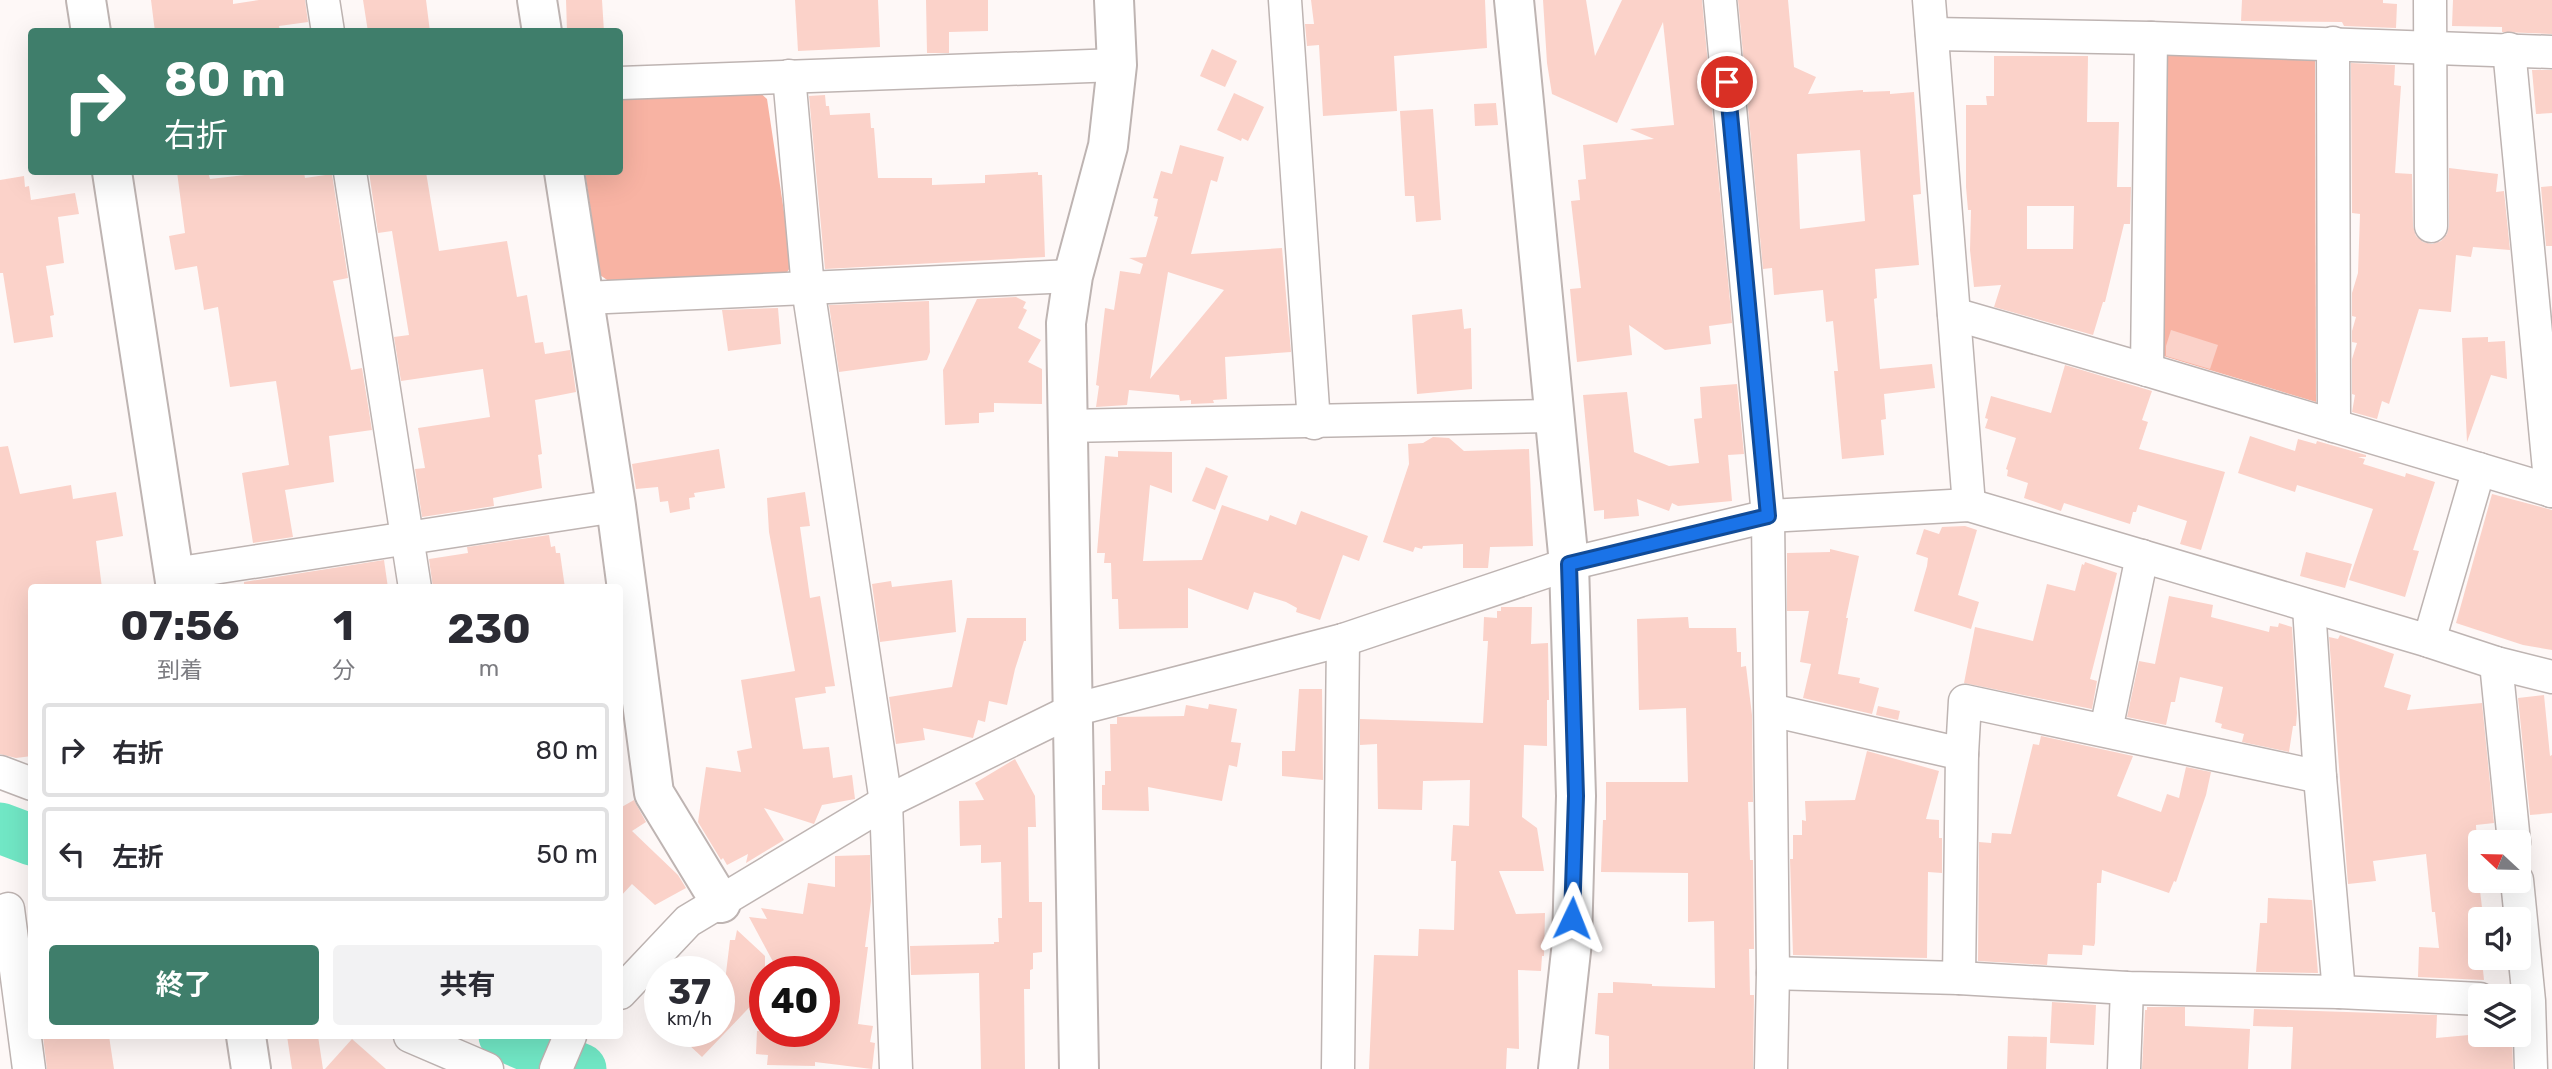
<!DOCTYPE html>
<html lang="ja">
<head>
<meta charset="utf-8">
<style>
	body { margin:0; font-family:Rubik,"Noto Sans JP",sans-serif; background:#f2f2f3; color:#2b2b33; height:100vh; display:flex; flex-direction:column; font-size:26px; white-space:nowrap }
	* { box-sizing:border-box; margin:0 }
	p { font-size:23px; color:#7c7c81 }
	.icon { flex:none; width:38px; height:38px; fill:none; stroke:currentColor; stroke-width:2; stroke-linecap:round; stroke-linejoin:round }
	.map { position:relative; flex:1; overflow:hidden }
	.side { position:absolute; left:28px; top:584px; width:595px; height:455px; display:flex; flex-direction:column; background:#fff; border-radius:7px; box-shadow:0 7px 28px #0002 }
	.side>* { flex:none }
	.hud { position:absolute; left:28px; top:28px; width:595px; height:147px; border-radius:7px; box-shadow:0 7px 28px #0002; background:#3f7e6b; color:#fff; overflow:hidden }
	.needle { width:46px; rotate:292deg }
	.controls { position:absolute; left:2468px; top:830px; display:grid; gap:14px }
	.controls a { display:grid; place-items:center; width:63px; height:63px; border-radius:7px; background:#fff; box-shadow:0 7px 28px #0002; font-size:35px }
	.speed { position:absolute; left:644px; top:956px; display:flex; gap:14px; font-size:35px; font-weight:700; text-align:center }
	.speed>* { display:grid; place-content:center; width:91px; height:91px; border-radius:50%; background:#fff; box-shadow:0 7px 28px #0002; line-height:1 }
	.speed small { font-size:18px; font-weight:400 }
	.speed .limit { border:10px solid #d22; background:#fff; color:#111 }
	.pin { position:absolute; display:grid; place-items:center; width:60px; height:60px; color:#fff; margin:-30px; border:4px solid #fff; border-radius:50%; box-shadow:0 2px 7px #0007 }
	.me { position:absolute; width:77px; margin:-38px; rotate:2deg; stroke-linejoin:round; filter:drop-shadow(0 0 5px #0008) }
	.turn { display:flex; align-items:center; gap:24px; height:147px; padding:0 21px; font-size:32px }
	.turn .icon { width:91px; height:91px; stroke-width:2.5 }
	.turn b { display:block; font-size:49px; line-height:60px }
	.eta { display:flex; justify-content:space-evenly; align-items:center; height:119px; text-align:center }
	.eta b { font-size:42px; font-weight:700; line-height:49px }
	.cta { display:flex; gap:14px; margin-top:auto; padding:14px 21px }
	.cta a { flex:1; height:80px; border-radius:7px; background:#3f7e6b; color:#fff; font-size:28px; font-weight:700; line-height:80px; text-align:center }
	.cta a+a { background:#f2f2f3; color:#2b2b33 }
	ul { padding:0; list-style:none }
	li { display:flex; align-items:center; gap:21px; height:94px; margin:0 14px 10px; padding:0 7px; border:4px solid #e1e1e2; border-radius:7px }
	li div { flex:1 }
	li b { display:block; font-size:26px }
	li em { font-style:normal }
	.map>svg:first-child { display:block }
</style>
</head>
<body>
<div class="map">
<svg width="2552" height="1069" viewBox="0 0 2552 1069">
	<rect width="100%" height="100%" fill="#fef8f7"/>
	<g fill="#f8b3a3">
		<path d="M2163 49 2315 57 2316 402 2160 355Z"/>
		<path d="M758 91 767 99 792 265 785 275 610 282 600 275 585 172H620V98Z"/>
	</g>
	<g fill="none" stroke-linecap="round" stroke-linejoin="round">
		<g stroke="#71e7c5" stroke-width="51">
			<path d="M0 828 32 840"/>
			<path d="M504 1036 581 1069"/>
		</g>
	</g>
	<g fill="#fbd2c9" fill-rule="evenodd">
		<path d="M151 0H233V4L259 0H305L308 22 279 26 280 32H155Z"/>
		<path d="M363 0H426L430 32H368Z"/>
		<path d="M566 0H602L604 32H567Z"/>
		<path d="M795 0H878L880 47 798 51Z"/>
		<path d="M926 0H988V31L949 32V53H927Z"/>
		<path d="M1311 0H1485L1487 48 1394 56 1397 111 1323 116 1319 45 1307 46 1305 24H1314Z"/>
		<path d="M1543 0H1586L1595 56 1622 0H1702L1732 323 1709 326 1711 344 1665 350 1629 325 1632 355 1577 362 1570 289 1581 288 1571 201 1580 200 1578 180 1586 179 1583 145 1654 139 1630 129 1674 125 1663 22 1617 123 1552 94 1547 63Z"/>
		<path d="M1738 0H1788L1794 67 1816 77 1808 94 1863 90V92L1890 91V94L1914 92 1921 194 1913 195 1919 265 1875 269 1877 298 1874 299 1880 369 1932 364 1935 388 1884 394 1886 419 1881 420 1884 455 1842 459 1834 371H1838L1833 321 1826 322 1823 290 1774 295 1772 268 1763 269ZM1860 150 1865 221 1800 229 1797 154Z"/>
		<path d="M2242 0H2383V3L2397 4 2396 28 2344 26 2342 22 2241 21Z"/>
		<path d="M2453 0H2552V34L2502 32V27L2452 26Z"/>
		<path d="M1212 49 1237 61 1225 87 1200 76Z"/>
		<path d="M1994 56H2088L2087 122H2119L2117 187H2131L2130 224H2124L2105 302H2103L2093 335 1994 307 2001 285 1974 287 1970 250 1971 210H1968L1966 187V105H1987L1986 96H1994ZM2027 206H2074L2073 249H2027Z"/>
		<path d="M2351 63 2395 65 2394 85 2401 86 2395 173 2412 174 2413 226 2416 236 2423 242 2432 244 2441 241 2447 234 2449 226V168L2498 174 2496 192 2504 191 2510 250 2473 247 2471 257 2456 255 2451 312 2419 309 2389 404 2382 401 2377 419 2352 412 2355 395 2352 394V359L2357 343 2352 342V331L2356 317 2352 316V293L2358 273 2360 214 2352 213Z"/>
		<path d="M2532 70H2552V113L2536 114Z"/>
		<path d="M1234 93 1264 107 1248 141 1242 138 1241 141 1217 130Z"/>
		<path d="M825 95 826 106H829L830 115 870 113 871 128H874L878 178H932V185L985 183V175L1038 172V175H1042L1045 257 825 269 809 96Z"/>
		<path d="M1496 103 1498 125 1475 126 1474 104Z"/>
		<path d="M1433 109 1441 220 1416 222 1414 196H1405L1400 111Z"/>
		<path d="M1180 145 1224 157 1217 182 1211 180 1191 254 1282 248 1291 352 1225 357 1227 399 1213 400 1214 403 1191 404V400L1180 401 1179 395 1129 390 1127 405 1096 407 1099 386 1096 385 1105 308 1114 310 1120 271 1140 274 1143 264 1129 258 1146 257 1158 217 1154 216 1158 199 1153 198 1161 171 1172 174ZM1168 272 1224 290 1150 379Z"/>
		<path d="M177 172H208L210 179 272 172H304L305 178 332 174 348 278 333 281 351 370 362 368 372 430 329 436 334 482 285 490 293 537 253 543 242 473 289 465 276 381 230 387 218 307 204 310 197 266 175 270 169 236 185 233Z"/>
		<path d="M369 172H426L439 251 507 241 517 297 527 295 535 343 543 342 545 354 570 350 576 392 535 400 542 454 538 455 542 488 493 498 494 506 422 517 415 469 425 468 418 428 490 417 483 369 401 381 394 337 409 335 399 274 392 231 378 233Z"/>
		<path d="M24 176 25 187 29 186 31 200 75 193 79 214 58 217 64 263 46 266 54 315 50 316 53 337 14 343 3 273H0V180Z"/>
		<path d="M2552 186V246H2546L2541 187Z"/>
		<path d="M1016 297 1026 302 1023 308 1027 310 1018 328 1041 340 1028 362 1042 369V404L994 403V412L979 413V423L945 425 943 370 977 299Z"/>
		<path d="M929 301 930 352 927 360 839 372 829 305Z"/>
		<path d="M778 308 781 344 728 351 722 310Z"/>
		<path d="M1462 309 1464 329 1471 328 1472 389 1417 394 1412 315Z"/>
		<path d="M2171 330 2218 345 2210 369 2166 356V346Z"/>
		<path d="M2488 337V342L2505 341 2507 379 2491 375 2467 442 2462 338Z"/>
		<path d="M2065 365 2152 391 2142 420 2148 422 2139 449 2225 472 2201 550 2180 544 2187 521 2138 505 2136 512H2133L2130 524 2064 503 2061 511 2024 498 2028 483 2007 476 2008 470 2006 469 2016 438 1985 428 1988 419 1985 418 1991 396 2051 413Z"/>
		<path d="M1737 384 1744 454 1728 455 1732 501 1678 506 1672 503 1669 511 1637 499 1639 516 1604 519V510L1594 511 1583 395 1627 392 1634 452 1669 466 1699 463 1694 419 1702 418 1700 387Z"/>
		<path d="M2250 436 2295 451 2298 439 2316 444 2317 441 2366 455V457H2358L2365 459 2363 464 2405 477 2406 473 2435 482 2413 550 2419 551 2405 597 2349 580 2373 509 2297 485 2295 492 2238 473Z"/>
		<path d="M1433 437 1449 438 1464 451 1529 449 1533 546 1490 547 1488 568H1463V544L1423 546 1422 549 1415 547 1413 552 1383 542 1409 464 1408 444 1423 443Z"/>
		<path d="M8 446 20 494 71 485 73 499 116 492 123 536 96 541 102 588H32V756L16 758 0 754V447Z"/>
		<path d="M719 449 725 488 694 493 695 497 689 498 690 509 670 513 668 501 660 502 658 487 636 489 632 464Z"/>
		<path d="M1118 451 1172 452V493L1150 485 1143 561 1202 560 1222 505 1268 521 1270 515 1296 525 1301 511 1368 536 1359 561 1343 555 1320 620 1296 612 1297 608 1286 602 1254 592 1248 610 1188 588V628L1119 629 1118 599H1112L1111 563H1104L1105 553H1097L1105 456 1118 457Z"/>
		<path d="M1206 467 1228 476 1215 510 1192 501Z"/>
		<path d="M805 492 810 526 800 527 810 598 820 596 835 686 825 687 826 693 795 698 803 749 829 747 833 778 852 775 855 799 822 805 814 824 764 808 784 840 746 863 748 854 727 865 723 858 721 860 698 822 706 767 741 772 737 751 752 748 741 680 795 671 769 532 767 498Z"/>
		<path d="M2492 494 2552 510V650L2523 645 2456 623Z"/>
		<path d="M1965 526 1977 530 1958 595 1979 602 1971 629 1914 611 1927 566 1928 558 1916 554 1924 529 1939 534 1942 527Z"/>
		<path d="M549 535 551 547 555 546 556 553H560L565 588H433L429 559 468 553 467 547Z"/>
		<path d="M1830 549 1859 556 1846 618H1848L1838 674 1860 678 1859 683 1879 688 1872 714 1803 698 1811 664 1800 662 1809 611H1787V553L1830 552Z"/>
		<path d="M2306 552 2352 564 2345 588 2300 576Z"/>
		<path d="M384 560 388 588H244V582Z"/>
		<path d="M2085 562 2117 573 2090 679 2097 681 2092 709 1964 683 1975 627 2033 641 2047 584 2075 591 2082 564 2084 565Z"/>
		<path d="M952 580 956 632 880 642 872 584 891 581 892 587Z"/>
		<path d="M2169 596 2213 605 2211 617 2269 632 2270 626 2278 627 2279 623 2292 627 2297 713 2296 726H2293L2289 752 2242 742 2244 734 2221 728 2222 724 2215 722 2223 687 2180 677 2175 702H2171L2166 725 2127 717 2139 661 2155 664Z"/>
		<path d="M1501 607H1532L1531 644 1548 643 1549 700H1547V746L1524 745 1522 817 1537 828 1544 871H1499L1516 914 1545 913 1544 956H1542L1541 971 1518 970 1519 1049 1507 1048 1506 1069H1369L1374 955 1418 956 1419 929 1454 930 1456 861H1451L1453 825 1469 826 1470 780 1423 781 1422 810 1378 809 1377 744 1360 745V719L1483 723 1488 641H1483L1484 617 1497 618V611H1501Z"/>
		<path d="M1688 617 1689 628H1736L1737 652H1741V667L1746 666 1752 715 1753 802H1748L1750 860H1753L1754 949H1749L1750 995H1754L1753 1069H1609V1036L1595 1034 1598 993H1613V982L1652 984V986L1715 988 1714 921 1688 922V873L1601 872 1603 820H1606V782H1688L1686 708 1639 710 1637 619Z"/>
		<path d="M967 618H1026V641H1024L1015 669 1007 705 989 701 985 722 978 720 973 738 923 728 925 740 896 744 889 697 952 687Z"/>
		<path d="M2340 635 2394 654 2384 687 2411 695 2407 710 2482 703 2494 823 2476 825 2479 882 2483 916H2487L2488 919H2480V957H2492L2493 969 2483 970 2484 980 2418 977 2419 947 2439 948 2435 912H2432L2426 854 2373 861 2376 881 2348 884 2329 637 2338 639Z"/>
		<path d="M1299 689H1322L1323 780 1282 776V751H1295Z"/>
		<path d="M2544 695 2550 756 2552 755V813L2530 815 2518 698Z"/>
		<path d="M1209 704 1237 709 1231 742 1241 743 1237 767 1229 765 1222 801 1148 787 1149 811 1102 810V785H1105V771H1111L1110 724H1117V717L1184 716 1186 705 1208 709Z"/>
		<path d="M1878 706 1900 711 1898 720 1876 715Z"/>
		<path d="M2041 736 2133 756 2117 796 2161 812 2167 794 2179 798 2186 767 2211 772 2206 795 2176 882 2174 881 2169 893 2102 870 2101 883H2097L2095 943 2094 946 2083 945 2082 955 2048 954 2047 965 1978 961 1979 842 1991 843 1992 833 2011 834 2033 744 2039 745Z"/>
		<path d="M1867 751 1939 771 1926 819 1939 820V838H1942V873L1928 872 1927 958 1793 955 1790 859H1793V835H1802V820L1806 821 1805 801 1855 800Z"/>
		<path d="M1015 759 1035 796 1036 827H1028L1029 902H1042V952L1033 953V969L1030 970V989H1024L1025 1069H981L979 973 911 975 910 946 994 944V942H999L998 918H1002L1001 862 981 863V845L960 846 959 801 984 800 975 783Z"/>
		<path d="M634 800 646 822 632 831 678 875 686 888 655 905 632 884 620 897V808Z"/>
		<path d="M870 855 871 901 865 947H868L858 1024 873 1026 870 1042 875 1043 872 1069 815 1062V1066L767 1065 768 1055 756 1054 757 1031H824V971H778L749 917 767 919 761 908 803 914 808 883 835 887V856Z"/>
		<path d="M2268 898 2312 900 2318 973 2256 972 2260 923H2267Z"/>
		<path d="M737 930 765 956V991L702 1057 674 1031H719L730 940H735Z"/>
		<path d="M2052 1002 2096 1005 2094 1045 2050 1043Z"/>
		<path d="M2147 1007H2185V1026L2250 1029 2248 1069H2142L2145 1010H2147Z"/>
		<path d="M2254 1009 2437 1015 2436 1038 2480 1034H2512L2513 1069H2291L2293 1027 2253 1026Z"/>
		<path d="M43 1036H109L114 1069H47Z"/>
		<path d="M287 1036H318L323 1069H292Z"/>
		<path d="M2008 1036 2047 1037 2046 1069H2007Z"/>
		<path d="M352 1039 386 1069H325Z"/>
	</g>
	<g fill="none" stroke-linecap="round" stroke-linejoin="round">
		<defs>
			<g id="minor">
				<path d="M323 0 328 32"/>
				<path d="M1285 0 1314 423"/>
				<path d="M1720 0 1768 516 1773 973 1771 1069"/>
				<path d="M1929 0 1969 505"/>
				<path d="M2430 0 2431 226"/>
				<path d="M1932 34 2151 38 2552 52"/>
				<path d="M2333 43 2334 426"/>
				<path d="M2509 49 2551 491"/>
				<path d="M789 76 808 288 886 802 896 1069"/>
				<path d="M620 83 1117 65"/>
				<path d="M350 172 415 588"/>
				<path d="M585 298 1073 276"/>
				<path d="M1954 314 2147 370 2552 491"/>
				<path d="M2147 370 2151 38"/>
				<path d="M1067 426 1553 416"/>
				<path d="M174 574 616 506"/>
				<path d="M2309 607 2320 777 2339 992"/>
				<path d="M2429 641 2479 469"/>
				<path d="M2496 663 2514 842"/>
				<path d="M1771 710 1962 754"/>
				<path d="M2106 730 2142 556"/>
				<path d="M0 772 32 784"/>
				<path d="M2517 880 2529 1001 2531 1069"/>
				<path d="M8 909 29 1069"/>
				<path d="M1773 973 1959 978 2127 988 2339 992 2480 999"/>
				<path d="M1959 978 1962 754 1965 701 2320 777"/>
				<path d="M620 993 688 921 886 802 1073 710 1343 640 1569 564 1768 516 1969 505 2429 641 2496 663 2552 677"/>
				<path d="M410 1036 487 1069"/>
				<path d="M556 1069 570 1036"/>
				<path d="M1338 1069 1343 640"/>
				<path d="M2124 1069 2127 988"/>
			</g>
			<g id="tertiary">
				<path d="M86 0 91 32"/>
				<path d="M537 0 542 32"/>
				<path d="M1514 0 1569 564 1576 796 1572 942 1558 1069"/>
				<path d="M112 172 176 588"/>
				<path d="M564 172 616 506 654 793 721 903"/>
				<path d="M246 1036 251 1069"/>
				<path d="M1079 1069 1066 323 1073 276 1108 146 1117 65 1114 0"/>
			</g>
		</defs>
		<use href="#minor" stroke="#beb4b2" stroke-width="35"/>
		<use href="#tertiary" stroke="#beb4b2" stroke-width="42"/>
		<use href="#minor" stroke="#fff" stroke-width="32"/>
		<use href="#tertiary" stroke="#fff" stroke-width="38"/>
	</g>
	<g fill="none" stroke-linecap="round" stroke-linejoin="round">
		<defs>
			<path id="route" d="M1572 918 1576 796 1569 564 1768 516 1727 82"/>
		</defs>
		<use href="#route" stroke="#114b97" stroke-width="18"/>
		<use href="#route" stroke="#1a73e8" stroke-width="12"/>
	</g>
</svg>
<div class="controls">
<a><svg class="needle" viewBox="-14 -14 28 28"><path d="M0-13l5 13h-10z" fill="#e53935"/><path d="M0 13l5-13h-10z" fill="#7c7c81"/></svg></a>
<a><svg class="icon" aria-label="sound" viewBox="0 0 24 24"><path d="M4 9h4l5-4v14l-5-4H4zM17 9q2 3 0 6"/></svg></a>
<a><svg class="icon" aria-label="layers" viewBox="0 0 24 24"><path d="M12 4l9 5-9 5-9-5zM3 14l9 5 9-5"/></svg></a>
</div>
<div class="speed"><div>37<small>km/h</small></div><div class="limit">40</div></div>
<div class="pin" style="left:1727px;top:82px;background:#d93025"><svg class="icon" aria-label="arrive" viewBox="0 0 24 24"><path d="M6 21V4h12l-3 4 3 4H6"/></svg></div>
<svg class="me" style="left:1572px;top:918px" viewBox="-20 -20 40 40"><path d="M0-17L14 15 0 8-14 15z" fill="#1a73e8" stroke="#fff" stroke-width="4"/></svg>
<div class="hud">
<div class="turn"><svg class="icon" aria-label="right" viewBox="0 0 24 24"><path d="M7 20v-9h11M14 6l5 5-5 5"/></svg><div><b>80 m</b>右折</div></div>
</div>
<section class="side">
<div class="eta">
<div><b>07:56</b><p>到着</p></div>
<div><b>1</b><p>分</p></div>
<div><b>230</b><p>m</p></div>
</div>
<ul>
<li><svg class="icon" aria-label="right" viewBox="0 0 24 24"><path d="M7 20v-9h11M14 6l5 5-5 5"/></svg><div><b>右折</b></div><em>80 m</em></li>
<li><svg class="icon" aria-label="left" viewBox="0 0 24 24"><path d="M17 20v-9H6M10 6l-5 5 5 5"/></svg><div><b>左折</b></div><em>50 m</em></li>
</ul>
<div class="cta"><a>終了</a><a>共有</a></div>
</section>
</div>
</body>
</html>
